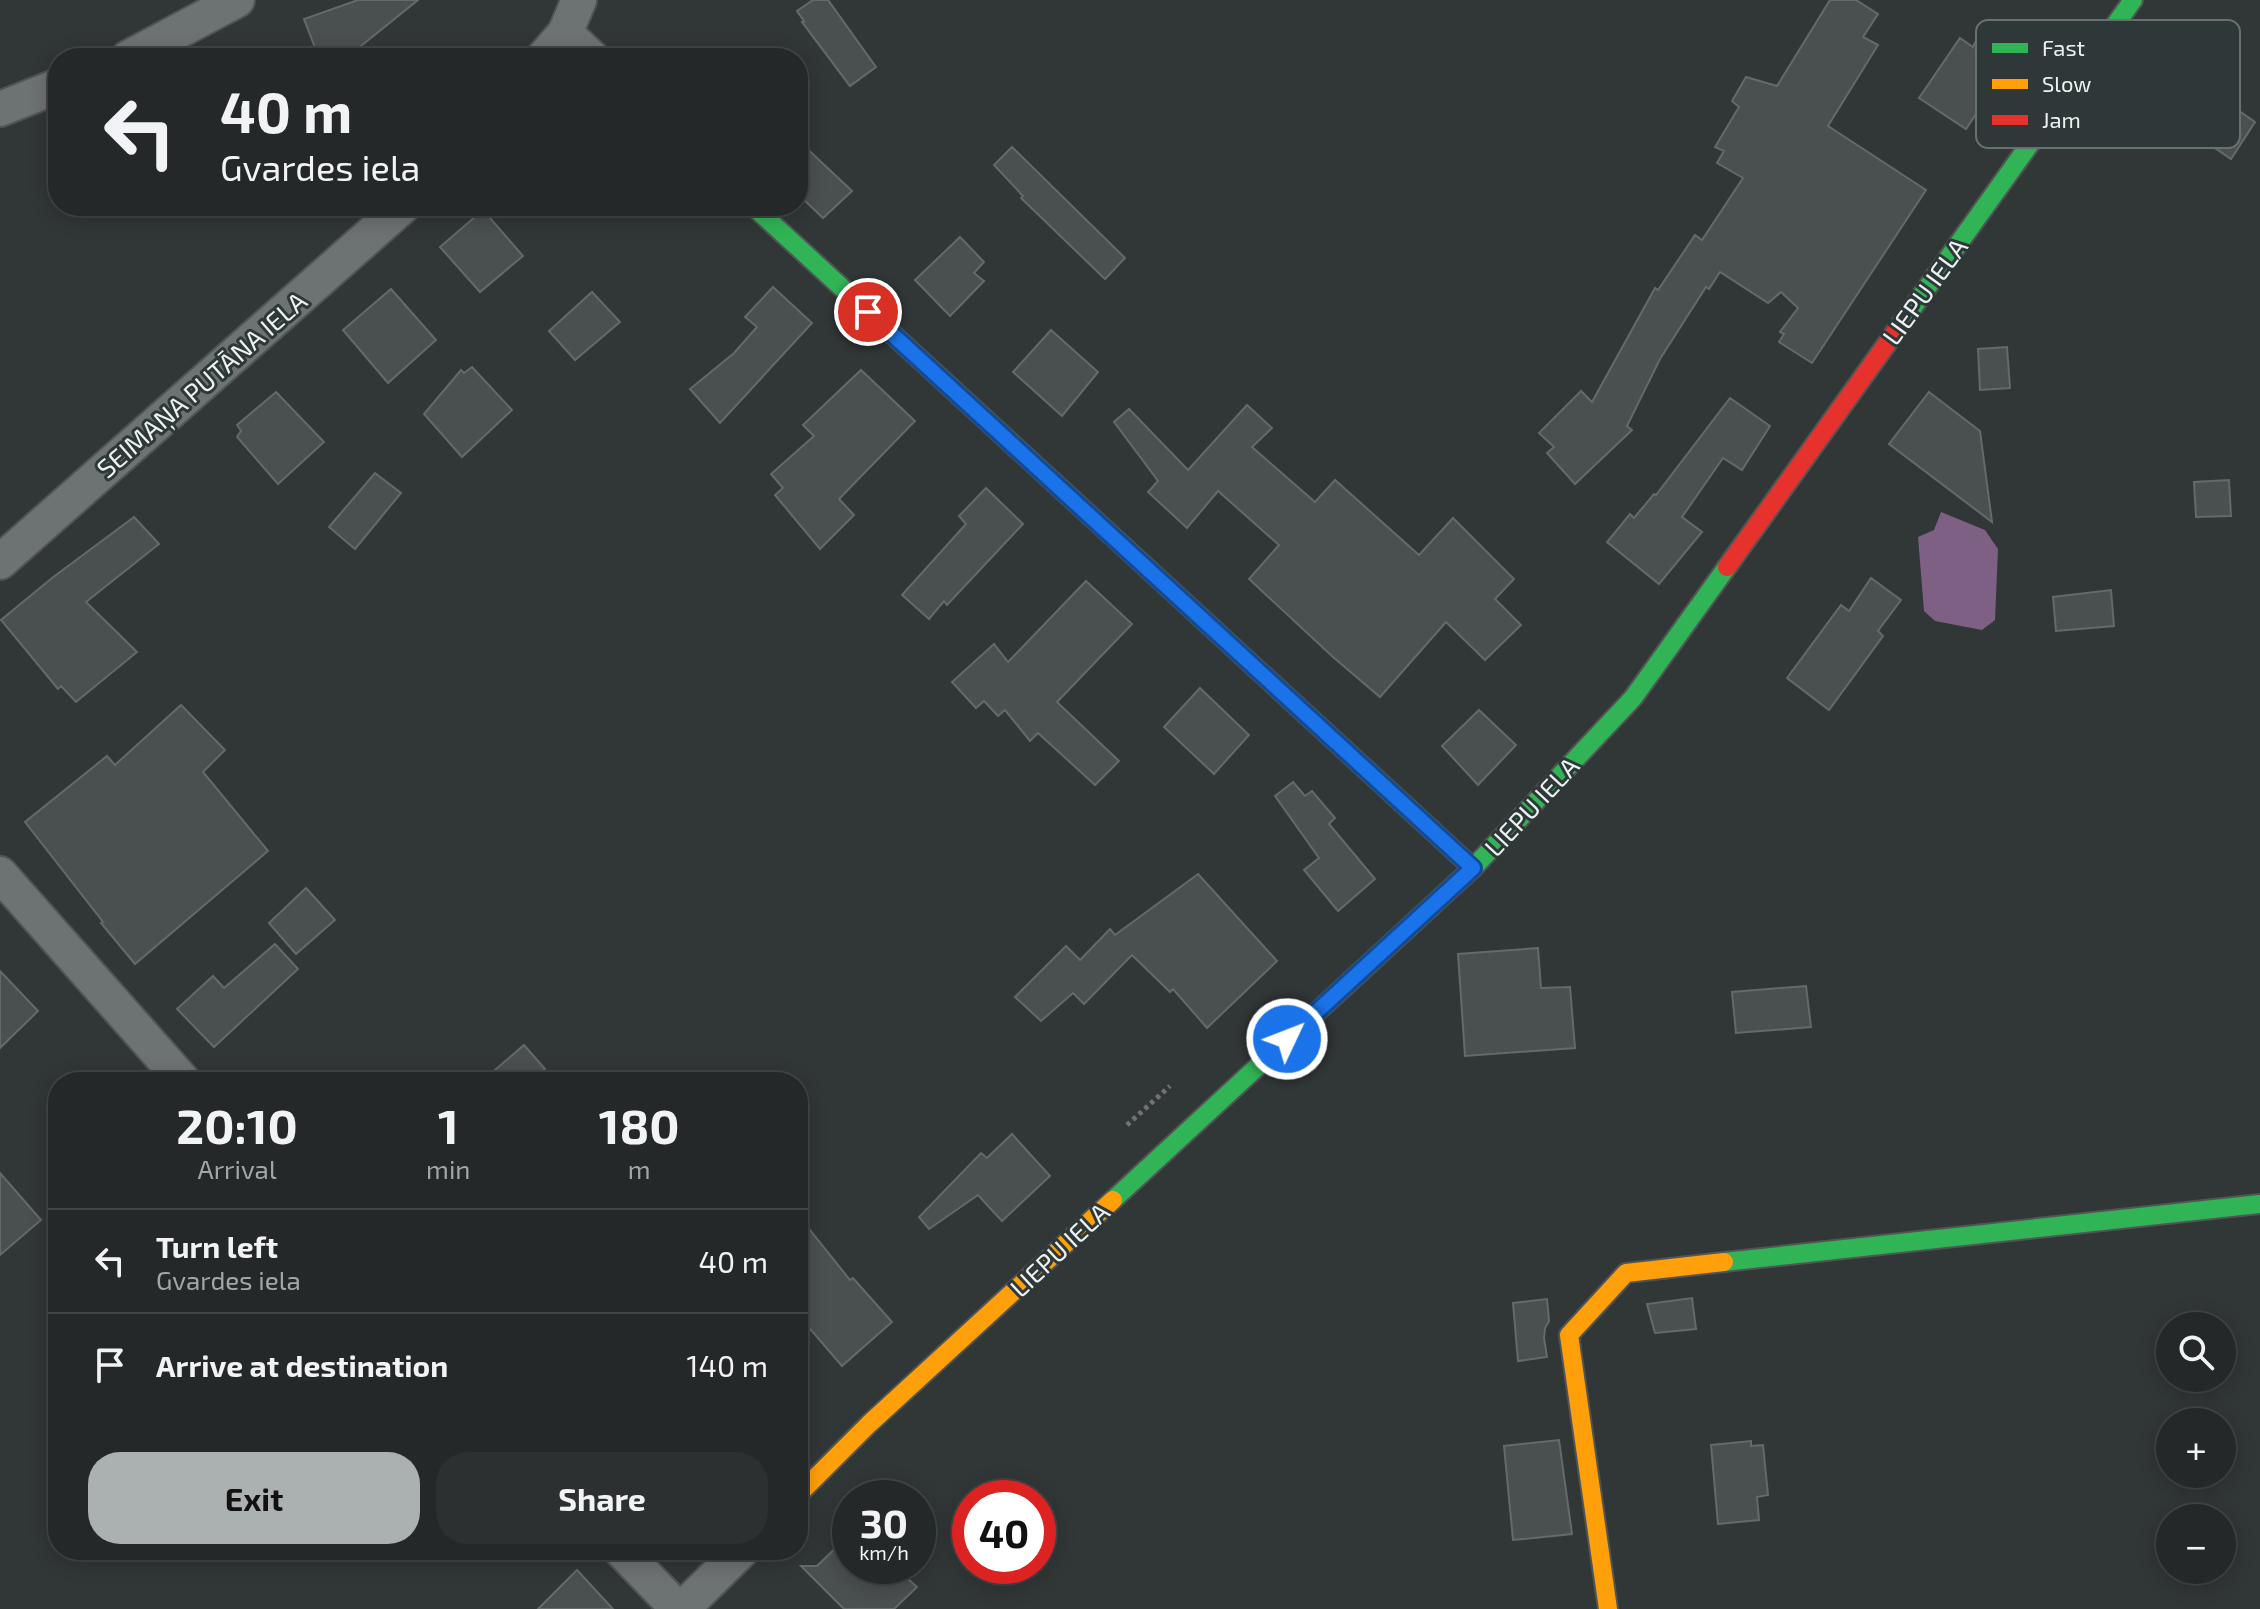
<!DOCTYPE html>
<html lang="en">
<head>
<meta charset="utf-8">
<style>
	body { margin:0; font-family:"Exo 2",sans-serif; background:#2d3030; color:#f1f3f6; height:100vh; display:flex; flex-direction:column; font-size:30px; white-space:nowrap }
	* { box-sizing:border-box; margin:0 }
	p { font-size:26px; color:#a3a6a8 }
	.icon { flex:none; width:44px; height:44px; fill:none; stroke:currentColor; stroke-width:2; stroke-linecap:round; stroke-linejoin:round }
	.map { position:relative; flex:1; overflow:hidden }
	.details { position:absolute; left:48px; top:1072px; width:760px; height:488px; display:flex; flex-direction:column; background:#252828; border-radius:32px; box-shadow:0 4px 20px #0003,0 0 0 2px #424445 }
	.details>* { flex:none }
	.hud { position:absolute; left:48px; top:48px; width:760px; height:168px; border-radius:32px; box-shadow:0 4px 20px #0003,0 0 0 2px #424445; background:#252828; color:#f1f3f6; overflow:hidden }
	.fabs { position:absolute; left:2156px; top:1312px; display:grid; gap:16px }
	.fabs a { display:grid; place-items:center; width:80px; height:80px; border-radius:50%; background:#252828; box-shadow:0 4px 20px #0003,0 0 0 2px #424445; font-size:40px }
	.speed { position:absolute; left:832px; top:1480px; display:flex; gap:16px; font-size:40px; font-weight:700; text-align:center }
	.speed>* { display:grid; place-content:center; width:104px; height:104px; border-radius:50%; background:#252828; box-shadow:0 4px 20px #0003,0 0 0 2px #424445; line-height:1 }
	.speed small { font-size:20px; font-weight:400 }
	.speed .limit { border:12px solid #d22; background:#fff; color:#111 }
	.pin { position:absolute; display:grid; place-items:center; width:68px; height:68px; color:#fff; margin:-34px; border:4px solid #fff; border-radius:50%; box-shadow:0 2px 8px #0007 }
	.me { position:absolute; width:88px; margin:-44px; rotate:47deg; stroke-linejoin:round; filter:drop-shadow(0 0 6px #0008) }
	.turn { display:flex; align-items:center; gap:28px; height:168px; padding:0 40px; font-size:36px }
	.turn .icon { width:104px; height:104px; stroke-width:2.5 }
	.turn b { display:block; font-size:56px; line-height:68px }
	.eta { display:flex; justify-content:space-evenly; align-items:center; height:136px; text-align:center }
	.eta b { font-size:48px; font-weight:700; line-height:56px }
	.button { display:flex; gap:16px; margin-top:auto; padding:16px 40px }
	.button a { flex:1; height:92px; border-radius:32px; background:#abb0b0; color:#111; font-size:32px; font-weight:700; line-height:92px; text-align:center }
	.button a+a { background:#2d3030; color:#f1f3f6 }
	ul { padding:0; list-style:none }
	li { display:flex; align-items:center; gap:24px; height:104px; padding:0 40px; border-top:2px solid #424445 }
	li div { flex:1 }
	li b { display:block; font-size:30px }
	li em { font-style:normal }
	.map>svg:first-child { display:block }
</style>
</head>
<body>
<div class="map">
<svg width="2260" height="1609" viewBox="0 0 2260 1609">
	<rect width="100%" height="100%" fill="#313636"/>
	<path fill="#7e6084" d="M1941 512 1985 530 1998 549 1995 620 1982 630 1935 621 1924 611 1918 537 1934 530Z"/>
	<g fill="#4a4f4f" stroke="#646969" stroke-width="2">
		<path d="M358 0H418L346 58H319L304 19Z"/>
		<path d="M813 0H828L876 67 850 86 802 22 804 21 797 11Z"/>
		<path d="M1830 0H1856L1878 14 1863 37 1878 45 1828 126 1926 190 1812 363 1779 342 1784 334 1780 332 1798 308 1781 292 1768 303 1720 272 1709 289 1706 287 1660 359 1627 426 1632 430 1575 484 1547 453 1554 447 1539 433 1581 391 1592 402 1655 288 1658 290 1695 235 1702 240 1743 178 1717 163 1724 151 1715 147 1739 107 1732 101 1746 77 1777 86Z"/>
		<path d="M1960 38 1973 47 1976 41 2010 63 1966 129 1919 98Z"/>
		<path d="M2198 43 2230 64 2224 73 2231 78 2224 89 2231 93 2225 101 2255 122 2231 159 2193 133 2176 143 2142 120 2160 95 2156 92 2177 60 2184 64Z"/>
		<path d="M798 140 852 191 823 218 798 194Z"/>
		<path d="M1012 147 1125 258 1105 279 1021 198 1023 196 994 165Z"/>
		<path d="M483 210 523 256 480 292 440 247Z"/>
		<path d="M960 237 984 262 974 273 984 281 950 316 915 280Z"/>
		<path d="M773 287 812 323 720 423 690 389 734 353 757 327 745 317Z"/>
		<path d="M391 289 436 340 388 383 343 330Z"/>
		<path d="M592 292 620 322 575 360 549 331Z"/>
		<path d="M1051 330 1098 372 1062 416 1013 372Z"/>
		<path d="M2007 347 2010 388 1980 390 1978 349Z"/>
		<path d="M472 367 512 410 462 457 424 414 461 370 464 373Z"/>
		<path d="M861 370 915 421 839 499 854 515 820 549 775 495 783 488 771 474 814 436 803 425Z"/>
		<path d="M276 392 324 442 278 484 237 437 241 431 237 425Z"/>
		<path d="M1929 392 1980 431 1992 522 1889 444Z"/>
		<path d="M1730 398 1770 426 1742 470 1723 458 1682 517 1702 532 1659 584 1607 542 1630 514 1634 518 1654 494 1656 495Z"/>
		<path d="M1247 405 1272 428 1252 447 1315 502 1335 480 1419 555 1453 518 1514 579 1495 599 1521 625 1485 660 1446 622 1380 697 1333 657 1249 579 1279 545 1218 491 1187 528 1148 492 1158 481 1114 422 1129 409 1188 470Z"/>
		<path d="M375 473 401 493 355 549 329 527Z"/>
		<path d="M2229 480 2231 516 2196 517 2194 482Z"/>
		<path d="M986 488 1023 524 947 605 944 601 929 619 902 595 966 524 959 516Z"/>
		<path d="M134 517 159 544 86 602 137 652 76 702 61 686 58 689 1 620 52 578Z"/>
		<path d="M1871 578 1901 600 1878 631 1883 636 1829 710 1787 678 1841 605 1849 611Z"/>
		<path d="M1086 581 1132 624 1057 702 1119 761 1095 785 1038 733 1030 741 1005 710 998 716 984 701 976 708 952 682 994 644 1008 662Z"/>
		<path d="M2111 590 2114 626 2056 631 2053 597Z"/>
		<path d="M1200 688 1249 735 1214 774 1164 727Z"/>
		<path d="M181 705 225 750 203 772 268 851 135 964 101 923 103 922 25 822 107 756 115 765Z"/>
		<path d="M1479 710 1516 745 1478 785 1442 746Z"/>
		<path d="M1293 782 1305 796 1312 791 1335 818 1329 824 1375 879 1338 911 1304 870 1319 858 1275 796Z"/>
		<path d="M1198 874 1277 961 1207 1028 1173 989 1170 992 1132 955 1084 1004 1073 993 1041 1021 1015 997 1066 946 1080 960 1110 929 1115 935Z"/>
		<path d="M306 888 335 920 296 954 269 923Z"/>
		<path d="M275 944 298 969 214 1047 177 1009 213 976 224 988Z"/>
		<path d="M1538 948 1541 988 1570 987 1575 1048 1465 1056 1458 954Z"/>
		<path d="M0 971 38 1011 0 1048Z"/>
		<path d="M1806 986 1811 1027 1736 1033 1732 992Z"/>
		<path d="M524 1045 545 1069 530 1082H481Z"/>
		<path d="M1012 1134 1050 1176 1002 1221 978 1195 929 1229 919 1217 981 1153 987 1158Z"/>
		<path d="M0 1173 41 1220 0 1255Z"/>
		<path d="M798 1215 850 1280 853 1278 892 1322 842 1366 798 1315Z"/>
		<path d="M1692 1298 1696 1329 1655 1333 1647 1304Z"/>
		<path d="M1547 1299 1549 1321 1545 1328 1544 1338 1547 1357 1518 1361 1513 1303Z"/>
		<path d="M1559 1440 1572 1534 1513 1540 1504 1446Z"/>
		<path d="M1751 1441V1446L1763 1445 1768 1495 1757 1497 1759 1520 1718 1524 1711 1445Z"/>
		<path d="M850 1534V1566H894L917 1587 894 1609H844L801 1566H817Z"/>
		<path d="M577 1570 613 1609H538Z"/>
	</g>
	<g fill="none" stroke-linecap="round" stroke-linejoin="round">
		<defs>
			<g id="street">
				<path d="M565 33 592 58"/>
				<path d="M128 58 237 0"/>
				<path d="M543 58 565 33 579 0"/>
				<path d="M0 109 58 86"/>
				<path d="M0 562 403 206"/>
				<path d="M0 874 184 1082"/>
				<path d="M621 1550 678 1609"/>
				<path d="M682 1609 742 1550"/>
			</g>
			<g id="fast">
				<path d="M753 206 1123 546"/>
				<path d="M1901 324 2133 0"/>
				<path d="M1113 1200 1473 868 1633 698 1727 567"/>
				<path d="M1724 1262 2260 1204"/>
			</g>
			<g id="slow">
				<path d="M1123 546 1473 868"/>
				<path d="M798 1495 869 1424 1113 1200"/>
				<path d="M1608 1609 1569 1335 1626 1273 1724 1262"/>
			</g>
			<path id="jam" d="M1727 567 1901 324"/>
		</defs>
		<use href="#street" stroke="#505454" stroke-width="38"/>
		<use href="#fast" stroke="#505454" stroke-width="22"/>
		<use href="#slow" stroke="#505454" stroke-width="22"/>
		<use href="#jam" stroke="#505454" stroke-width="22"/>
		<path stroke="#6f7372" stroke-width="5" stroke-dasharray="4 4" stroke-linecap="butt" d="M1127 1125 1170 1086"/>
		<use href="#street" stroke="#6d7272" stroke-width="34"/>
		<use href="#fast" stroke="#30b455" stroke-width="18"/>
		<use href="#slow" stroke="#ff9f0a" stroke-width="18"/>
		<use href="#jam" stroke="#e5322d" stroke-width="18"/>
	</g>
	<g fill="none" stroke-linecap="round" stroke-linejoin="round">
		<defs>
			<path id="route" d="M868 312 1473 868 1287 1039"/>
		</defs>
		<use href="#route" stroke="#114b97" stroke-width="20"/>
		<use href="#route" stroke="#1a73e8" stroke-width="14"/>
	</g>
	<g text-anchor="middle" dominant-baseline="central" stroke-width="6" stroke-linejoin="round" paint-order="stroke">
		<g font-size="26" fill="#ecf2f1" stroke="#2f3838">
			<text transform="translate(1924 291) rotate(-54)">LIEPU IELA</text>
			<text transform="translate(201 384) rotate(-41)">SEIMAŅA PUTĀNA IELA</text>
			<text transform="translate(1531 806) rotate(-47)">LIEPU IELA</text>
			<text transform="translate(1059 1249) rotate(-43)">LIEPU IELA</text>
		</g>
	</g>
	<rect x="1976" y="20" width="264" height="128" rx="12" fill="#2f3838" stroke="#687070" stroke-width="2"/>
	<rect x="1992" y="43" width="36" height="10" fill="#30b455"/>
	<rect x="1992" y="79" width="36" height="10" fill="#ff9f0a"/>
	<rect x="1992" y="115" width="36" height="10" fill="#e5322d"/>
	<g font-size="22" fill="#ecf2f1">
		<text x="2042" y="56">Fast</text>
		<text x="2042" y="92">Slow</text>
		<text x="2042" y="128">Jam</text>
	</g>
</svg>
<div class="fabs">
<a><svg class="icon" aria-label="search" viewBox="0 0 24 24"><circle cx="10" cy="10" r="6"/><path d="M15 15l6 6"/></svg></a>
<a>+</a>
<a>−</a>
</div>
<div class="speed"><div>30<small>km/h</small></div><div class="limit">40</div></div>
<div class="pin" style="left:868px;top:312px;background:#d93025"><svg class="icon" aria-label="arrive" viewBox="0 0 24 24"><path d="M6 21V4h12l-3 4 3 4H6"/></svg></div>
<svg class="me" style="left:1287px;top:1039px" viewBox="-20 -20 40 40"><circle r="17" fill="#1a73e8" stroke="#fff" stroke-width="3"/><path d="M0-11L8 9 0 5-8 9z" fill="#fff"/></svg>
<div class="hud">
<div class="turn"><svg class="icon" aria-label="left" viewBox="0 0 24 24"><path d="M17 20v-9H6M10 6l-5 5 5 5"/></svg><div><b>40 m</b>Gvardes iela</div></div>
</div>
<section class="details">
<div class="eta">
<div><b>20:10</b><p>Arrival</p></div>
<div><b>1</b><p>min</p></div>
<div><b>180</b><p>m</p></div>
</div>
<ul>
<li><svg class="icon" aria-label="left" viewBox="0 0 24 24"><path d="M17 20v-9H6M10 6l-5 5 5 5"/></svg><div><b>Turn left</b><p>Gvardes iela</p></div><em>40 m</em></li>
<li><svg class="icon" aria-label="arrive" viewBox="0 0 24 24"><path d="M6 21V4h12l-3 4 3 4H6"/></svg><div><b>Arrive at destination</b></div><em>140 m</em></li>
</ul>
<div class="button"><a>Exit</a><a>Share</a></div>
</section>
</div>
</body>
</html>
